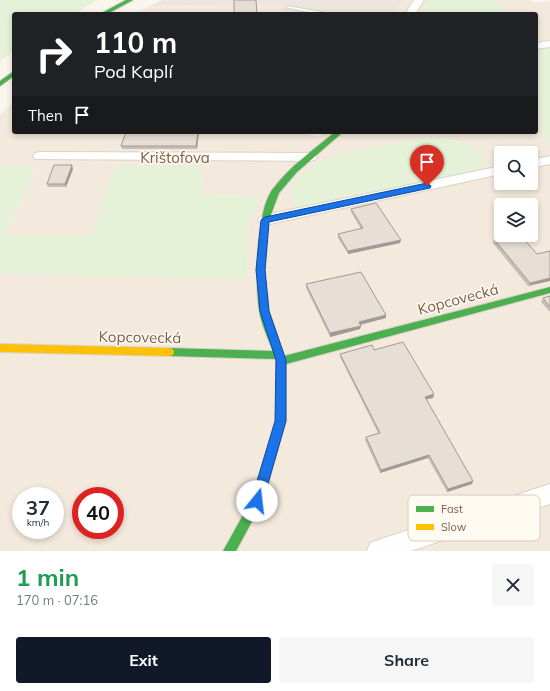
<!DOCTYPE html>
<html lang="en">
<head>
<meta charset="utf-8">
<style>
	body { margin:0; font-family:Mulish,sans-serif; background:#f6f6f7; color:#1f2937; height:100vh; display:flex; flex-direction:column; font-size:15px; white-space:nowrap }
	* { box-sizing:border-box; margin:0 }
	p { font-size:13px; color:#747a83 }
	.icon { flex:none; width:22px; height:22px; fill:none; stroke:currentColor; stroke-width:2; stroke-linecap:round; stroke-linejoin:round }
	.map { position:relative; height:551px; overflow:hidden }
	.sheet { display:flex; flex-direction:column; background:#fff; flex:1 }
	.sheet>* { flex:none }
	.top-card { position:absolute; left:12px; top:12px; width:526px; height:122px; border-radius:4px; box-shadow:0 2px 6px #0003; background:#202124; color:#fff; overflow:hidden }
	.buttons { position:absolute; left:494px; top:146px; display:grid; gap:8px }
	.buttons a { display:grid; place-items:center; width:44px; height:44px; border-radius:4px; background:#fff; box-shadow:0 2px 6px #0003; font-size:20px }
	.speed { position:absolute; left:12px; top:487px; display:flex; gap:8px; font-size:20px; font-weight:700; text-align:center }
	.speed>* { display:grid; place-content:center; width:52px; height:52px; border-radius:50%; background:#fff; box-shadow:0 2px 6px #0003; line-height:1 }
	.speed small { font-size:10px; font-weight:400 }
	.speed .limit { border:6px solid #d22; background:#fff; color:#111 }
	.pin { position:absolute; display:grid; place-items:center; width:34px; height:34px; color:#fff; margin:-41px -17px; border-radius:50% 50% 50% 0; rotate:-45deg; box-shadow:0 0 4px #0007 }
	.pin .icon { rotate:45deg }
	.me { position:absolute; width:44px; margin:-22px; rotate:16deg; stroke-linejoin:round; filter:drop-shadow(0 0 3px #0008) }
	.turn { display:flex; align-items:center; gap:14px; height:84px; padding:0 16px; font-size:18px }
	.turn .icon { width:52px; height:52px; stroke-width:2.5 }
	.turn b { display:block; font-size:28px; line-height:34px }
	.then { display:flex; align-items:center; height:38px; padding:0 16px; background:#0003; gap:8px; font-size:15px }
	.round { display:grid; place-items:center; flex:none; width:42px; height:42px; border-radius:4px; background:#f6f6f7 }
	.summary { display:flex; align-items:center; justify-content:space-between; height:68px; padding:0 16px }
	h1 { font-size:24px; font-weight:700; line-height:30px; color:#1e9e55 }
	.action { display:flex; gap:8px; margin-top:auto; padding:8px 16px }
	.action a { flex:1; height:46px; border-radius:4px; background:#111827; color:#fff; font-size:16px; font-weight:700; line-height:46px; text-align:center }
	.action a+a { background:#f6f6f7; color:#1f2937 }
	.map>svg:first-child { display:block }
</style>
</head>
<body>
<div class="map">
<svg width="550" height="551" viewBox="0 0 550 551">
	<rect width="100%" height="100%" fill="#faf6ee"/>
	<g fill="#f3e9dc" fill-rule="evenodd">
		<path d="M403 0H429L423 11 441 14H394Z"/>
		<path d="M492 0H530L535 3 550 1V49L536 51V14H494L503 8Z"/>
		<path d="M280 4 281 14H137L149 6Z"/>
		<path d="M14 102V132H299L320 137 324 132H536V115L550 113V114L541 116V128L550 144V551H0V274L247 278 249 220 261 196 203 195 202 166 91 236H5L36 168 0 166V114ZM430 138 459 141 472 172 303 208 304 174 319 164 340 154ZM501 153H531V183H501ZM501 205H531V235H501ZM21 496H55V530H21ZM81 496H115V530H81Z"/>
	</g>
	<path fill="#ede6df" d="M163 0H403L394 14H281L280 4 149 6Z"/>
	<g fill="#e5f2d8">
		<path d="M0 0H98L74 14H14V51L0 61Z"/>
		<path d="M429 0H492L503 8 494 14H441L422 11Z"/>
		<path d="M550 49V113L536 115V51Z"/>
		<path d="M550 114V144L541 128 538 121 541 116Z"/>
		<path d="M430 138C446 139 483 143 486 163L472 172 303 208C298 208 293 205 292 200 290 194 290 187 294 182 302 172 329 157 341 154 370 146 400 143 430 138Z"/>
		<path d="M0 166 36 167 5 236H91L115 166H202L203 195 262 196 249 220 247 279 0 274Z"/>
	</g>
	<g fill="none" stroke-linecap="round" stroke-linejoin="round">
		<defs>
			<path id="lane" d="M287 6 327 13 329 14H319L289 8H287Z"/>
			<g id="street">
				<path d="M414 0H424L415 14H405Z"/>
				<path d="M550 41V47L536 49V43Z"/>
				<path d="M40 152 310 153 315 154 317 157 315 160 310 161 35 159 33 156 35 153Z"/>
				<path d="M550 156V164L531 168V160Z"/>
				<path d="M501 166V174L265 225 260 223 258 220 260 217 265 215Z"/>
				<path d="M550 484V504L411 551H367L370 543 378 540Z"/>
			</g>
			<g id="fast">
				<path d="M126 0H133L107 14H100Z"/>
				<path d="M14 71V76L0 86V81Z"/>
				<path d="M335 132H343L297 172 279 193 269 220 265 270 269 311 284 356 550 287V293L286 364V421L263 501 236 551H223L252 499 276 421V361L275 359 169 356 165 355 164 352 165 349 169 348 273 351C268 338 261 324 259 310 255 282 256 213 272 190 289 167 313 150 335 132Z"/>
			</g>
			<path id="slow" d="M0 344 169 348 173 349 174 352 173 355 169 356 0 352Z"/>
		</defs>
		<use href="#lane" stroke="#d9d3cc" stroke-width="2"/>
		<use href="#street" stroke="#d9d3cc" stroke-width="2"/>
		<use href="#fast" stroke="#dad2ca" stroke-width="2"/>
		<use href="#slow" stroke="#dad2ca" stroke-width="2"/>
		<use href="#lane" fill="#fefefc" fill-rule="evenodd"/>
		<use href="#street" fill="#fefefc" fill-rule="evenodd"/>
		<use href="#fast" fill="#4caf50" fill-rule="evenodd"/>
		<use href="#slow" fill="#ffc107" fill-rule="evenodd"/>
	</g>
	<g fill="#c7bfb7">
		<path d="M199 132 197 149H122L121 146Z"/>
		<path d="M73 169 66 187H48L47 184Z"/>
		<path d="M351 209 400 243 348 254 338 238V234L361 229 351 212Z"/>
		<path d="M494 239 537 254 550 251 528 286 493 243Z"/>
		<path d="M306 284 386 315V318L361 325 360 329 330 337 306 288Z"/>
		<path d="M550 296V312L541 302 543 298Z"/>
		<path d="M374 350 434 394 433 398 426 399 472 484 447 492 428 458 380 473 365 440 366 437 378 433 340 357V354Z"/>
	</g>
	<g fill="#a29b95">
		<path d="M198 132H199L197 149 196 146Z"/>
		<path d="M72 165 73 169 66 187 65 184Z"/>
		<path d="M401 240 400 243 348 254V251Z"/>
		<path d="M550 278V281L528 286 530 283Z"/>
		<path d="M386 315V318L358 325 359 322Z"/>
		<path d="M361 326 360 329 330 337V333Z"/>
		<path d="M434 394 433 398 424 400 425 397Z"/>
		<path d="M429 455 428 458 380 473 381 470Z"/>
		<path d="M473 481 472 484 447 492 448 489Z"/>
	</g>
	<g fill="#e7ded5" stroke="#a29b95">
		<path d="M234 0H256L257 14H234Z"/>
		<path d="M126 132H198L196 146H121Z"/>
		<path d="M54 165H72L65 184H47Z"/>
		<path d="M376 203 401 240 348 251 338 234 363 228 351 209Z"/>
		<path d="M513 235H520L537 254 550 251V278L530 283 494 239Z"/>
		<path d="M361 272 386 315 359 322 361 326 330 333 306 284Z"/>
		<path d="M550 296V307L543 298Z"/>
		<path d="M403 342 434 394 425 397 473 481 448 489 429 455 381 470 366 437 380 433 340 354 372 345 374 350Z"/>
	</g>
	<path fill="#1a73e8" stroke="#114b97" d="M427 183 431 186 430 188 269 222 265 270 269 311 286 360V421L263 501 262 505 257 506 253 505 251 501 275 421 276 360 260 311 256 270 261 220 265 217Z"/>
	<g text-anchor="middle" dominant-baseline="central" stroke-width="3" stroke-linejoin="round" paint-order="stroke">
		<g font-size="15" fill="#7c5e4a" stroke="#fffbf2">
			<text x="175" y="157">Krištofova</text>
			<text transform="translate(458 299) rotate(-15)">Kopcovecká</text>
			<text transform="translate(140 337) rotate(1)">Kopcovecká</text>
		</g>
	</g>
	<rect x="408" y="495" width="132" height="46" rx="6" fill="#fffbf2" stroke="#d8ccc0" stroke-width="1"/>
	<rect x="416" y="506" width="18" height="6" fill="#4caf50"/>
	<rect x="416" y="524" width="18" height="6" fill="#ffc107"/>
	<g font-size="11" fill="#7c5e4a">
		<text x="441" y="513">Fast</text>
		<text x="441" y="531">Slow</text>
	</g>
</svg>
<div class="buttons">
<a><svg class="icon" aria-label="search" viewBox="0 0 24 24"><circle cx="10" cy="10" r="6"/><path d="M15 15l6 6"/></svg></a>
<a><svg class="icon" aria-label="layers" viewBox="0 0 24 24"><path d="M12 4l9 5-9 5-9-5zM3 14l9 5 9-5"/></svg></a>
</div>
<div class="speed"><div>37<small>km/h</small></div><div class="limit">40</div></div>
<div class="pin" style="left:427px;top:186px;background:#d93025"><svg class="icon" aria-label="arrive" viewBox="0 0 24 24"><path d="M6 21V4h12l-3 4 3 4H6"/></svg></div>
<svg class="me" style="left:257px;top:501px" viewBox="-20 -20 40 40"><circle r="19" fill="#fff"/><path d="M0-13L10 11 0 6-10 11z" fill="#1a73e8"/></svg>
<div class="top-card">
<div class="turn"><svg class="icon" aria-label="right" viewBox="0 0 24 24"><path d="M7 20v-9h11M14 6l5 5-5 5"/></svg><div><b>110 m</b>Pod Kaplí</div></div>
<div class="then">Then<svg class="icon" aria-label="arrive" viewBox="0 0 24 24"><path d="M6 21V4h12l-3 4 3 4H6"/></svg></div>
</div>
</div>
<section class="sheet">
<div class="summary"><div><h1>1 min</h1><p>170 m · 07:16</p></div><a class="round"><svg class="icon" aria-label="close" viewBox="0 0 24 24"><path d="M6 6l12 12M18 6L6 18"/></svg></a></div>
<div class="action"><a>Exit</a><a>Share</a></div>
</section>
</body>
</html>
